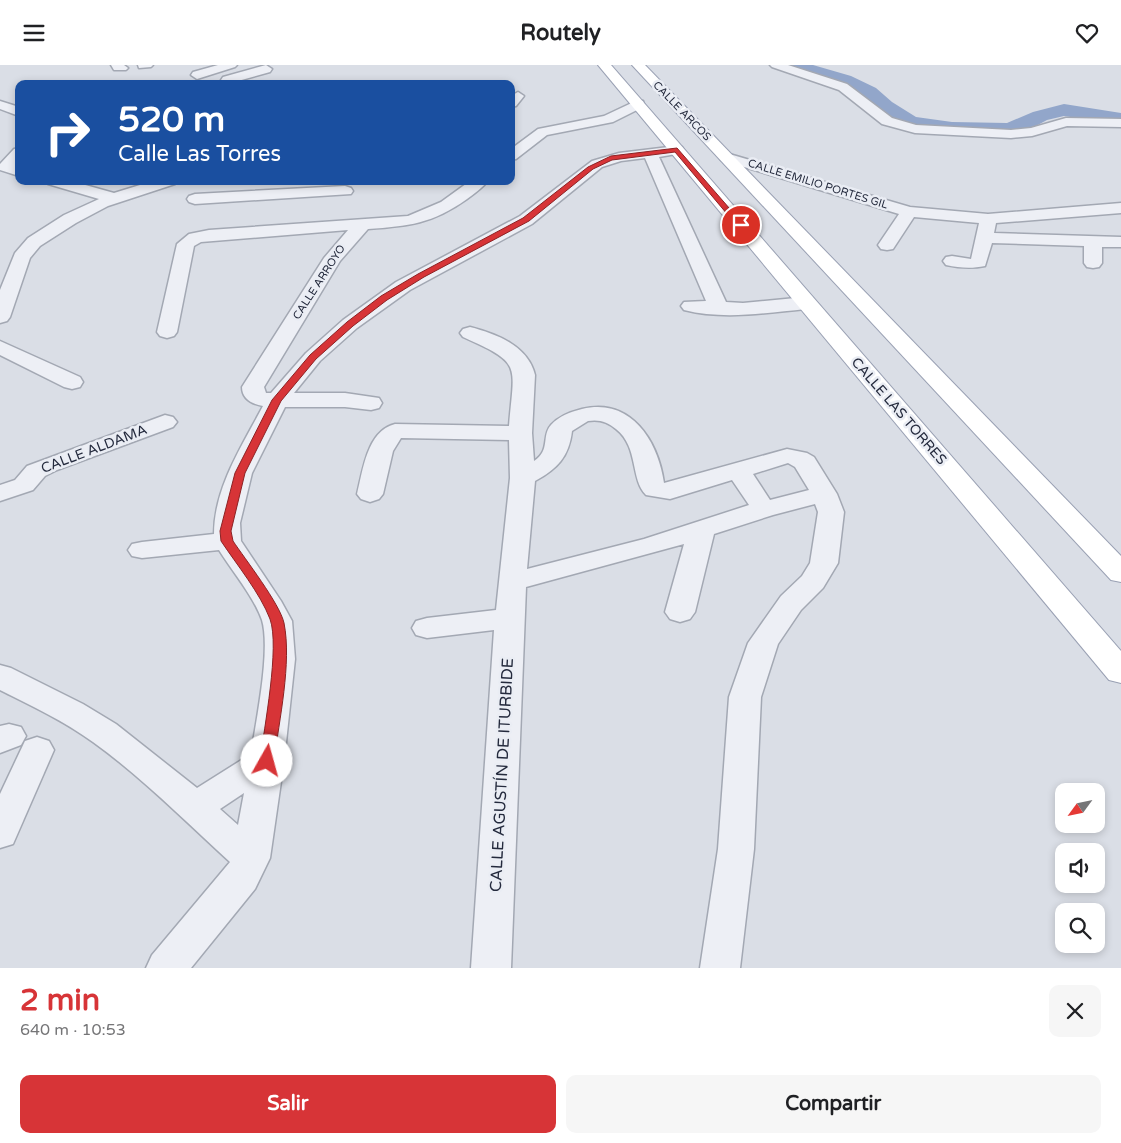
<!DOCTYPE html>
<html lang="es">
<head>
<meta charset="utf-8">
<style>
	body { margin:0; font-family:"Varela Round",sans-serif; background:#f6f6f6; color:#202124; height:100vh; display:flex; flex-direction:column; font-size:19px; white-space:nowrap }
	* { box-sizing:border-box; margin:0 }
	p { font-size:16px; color:#757577 }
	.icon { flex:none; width:28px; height:28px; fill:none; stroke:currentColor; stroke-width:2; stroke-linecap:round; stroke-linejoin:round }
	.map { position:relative; height:903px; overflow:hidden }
	.drawer { display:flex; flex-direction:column; background:#fff; flex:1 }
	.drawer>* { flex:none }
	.banner { position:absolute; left:15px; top:15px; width:500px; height:105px; border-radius:10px; box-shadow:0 2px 8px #0003; background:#1a4fa0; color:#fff; overflow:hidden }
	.needle { width:32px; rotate:237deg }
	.controls { position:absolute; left:1055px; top:718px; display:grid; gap:10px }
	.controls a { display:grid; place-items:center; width:50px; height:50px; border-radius:10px; background:#fff; box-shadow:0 2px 8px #0003; font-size:25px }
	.pin { position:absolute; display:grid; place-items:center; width:42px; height:42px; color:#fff; margin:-21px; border:2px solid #fff; border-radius:50%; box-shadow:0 1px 5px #0007 }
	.me { position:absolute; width:55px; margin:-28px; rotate:7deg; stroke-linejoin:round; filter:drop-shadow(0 0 4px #0008) }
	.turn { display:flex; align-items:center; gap:18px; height:105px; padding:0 20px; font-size:22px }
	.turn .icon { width:65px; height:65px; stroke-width:2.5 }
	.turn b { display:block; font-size:35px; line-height:42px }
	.round { display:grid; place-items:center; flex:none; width:52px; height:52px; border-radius:10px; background:#f6f6f6 }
	.headline { display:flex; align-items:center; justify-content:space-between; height:85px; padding:0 20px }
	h1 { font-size:30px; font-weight:800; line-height:38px; color:#d73437 }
	.primary-button { display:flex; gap:10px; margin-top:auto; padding:10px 20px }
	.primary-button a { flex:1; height:58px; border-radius:10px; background:#d73437; color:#fff; font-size:20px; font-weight:800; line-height:58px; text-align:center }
	.primary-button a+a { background:#f6f6f6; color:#202124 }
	header { display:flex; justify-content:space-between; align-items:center; height:65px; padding:0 20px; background:#fff; font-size:22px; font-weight:800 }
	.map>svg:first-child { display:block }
</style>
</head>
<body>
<header><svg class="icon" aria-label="menu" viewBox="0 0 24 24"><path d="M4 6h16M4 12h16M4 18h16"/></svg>Routely<svg class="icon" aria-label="heart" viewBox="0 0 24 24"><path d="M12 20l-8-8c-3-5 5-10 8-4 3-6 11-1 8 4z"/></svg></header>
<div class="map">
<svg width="1121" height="903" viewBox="0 0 1121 903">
	<rect width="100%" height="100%" fill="#dadee6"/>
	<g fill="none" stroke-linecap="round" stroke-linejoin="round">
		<path fill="#92a6ca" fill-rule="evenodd" d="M785 0H813L851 11 876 23 892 37 916 52 952 57 1007 58 1033 47 1064 39 1121 48V60L1064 51 1047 55 1034 62 1009 70 952 69 911 63 904 61 878 45 862 31 839 19 788 4Z"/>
		<defs>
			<g id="minor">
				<path d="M111 0H124L128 3 126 5H114Z"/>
				<path d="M138 0H153L151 2 139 3Z"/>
				<path d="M218 0H237L235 2 197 14 191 10 193 7Z"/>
				<path d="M266 0 272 4 270 7 227 19 221 15 223 12Z"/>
				<path d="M770 0H788L847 19 892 53 916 60 1011 65 1031 63 1066 53 1121 54V62L1067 61 1032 71 1011 73 915 68 882 59 839 25 772 2Z"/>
				<path d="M518 27 524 31 516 41 511 42V31Z"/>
				<path d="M638 35 643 36 644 39 643 42 613 57 547 70 516 94 511 95V84L538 64 604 51Z"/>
				<path d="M0 36 19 42V51L0 44Z"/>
				<path d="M677 81 682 82 684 85 682 88 659 92 726 237 743 238 806 232 813 234 816 238 813 242 806 244C766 248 723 255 684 245L681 241 684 237 706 236 645 93 621 96 602 102 532 159 410 225 357 263 320 296 294 328H345L379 333 382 338 379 343 371 345 345 342H285L252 408 240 458 241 476 281 536 292 556 295 594 284 696 270 793 255 824 191 903H146L152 890 230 797C185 756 143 713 93 677 64 656 32 641 0 625V600L11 603 83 639 116 659 197 723 251 689C256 656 271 585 262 555 254 532 232 506 219 485L142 493 132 491 128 485 132 479 142 477 214 469C214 423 242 381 263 341 252 339 242 334 242 322L324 193 348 165 201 177 194 181 177 267 174 271 167 273 160 271 157 267 177 179 189 169 209 165 408 151 441 137 470 116H488C482 123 474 129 467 134 432 159 409 161 368 164L340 196 264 322 266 328H271L306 288 343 255 396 217 520 151 592 96 619 88ZM244 728 238 760 220 744Z"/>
				<path d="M19 83V96L15 100 19 102V111L0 105V99L14 84Z"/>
				<path d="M726 88 910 142 988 149 1121 138V148L996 158 994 168 1121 172V182H1102V198L1099 202 1093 203 1087 202 1084 198V181L992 178 985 201C971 204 960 203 946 200L943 196 946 192 952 191 971 194 979 158 914 152 893 184 887 185 881 184 878 180 899 149 721 95 719 92 721 89Z"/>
				<path d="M45 116H71L114 128 153 116H178L175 119 108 141 76 158 40 181 30 193 10 252 7 256 0 258V225L15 188 28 173 64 150 99 134 48 119Z"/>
				<path d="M345 121 351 123 353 126 351 129 195 139 189 137 187 134 189 131 195 129Z"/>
				<path d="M470 262C497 269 528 281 535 310L532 368 534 396C551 385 541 371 551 360 559 351 570 347 582 344 631 332 658 376 664 418L787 384 807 388 814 392 837 429 844 447 838 498 823 523 801 545 778 579 761 632 754 784 740 903H700L718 784 729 632 748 578 781 531 802 511 810 498 818 447 815 439 773 450 714 469 695 547 690 554 680 557 670 554 665 547 684 479 526 522 511 903H471L494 565 427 573 416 570 412 563 416 556 427 553 496 545 510 413 509 375 401 373 393 386 383 429 379 434 370 437 361 434 357 429C363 405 367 366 395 359L509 361C514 298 523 299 463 272L460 268 463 264ZM588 356C599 354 608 357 616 364 639 382 630 414 646 430L670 434 732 415 749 440 644 474 527 504 535 416C557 404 569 392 572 366ZM788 398 795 402 809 425 770 435 753 409Z"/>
				<path d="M0 276 80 312 83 317 80 322 72 324 64 322 0 290Z"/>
				<path d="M165 350 173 352 177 357 173 362 57 405 45 411 33 425 0 436V420L15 415 27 401Z"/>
				<path d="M9 659 21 662 26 671 21 680 0 688V661Z"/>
				<path d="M37 672 49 676 54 685 13 779 0 783V729L25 676Z"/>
			</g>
			<g id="major">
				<path d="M598 0H611L1121 586V618L1109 615Z"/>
				<path d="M632 0H645L1121 491V517L1111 515Z"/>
			</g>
		</defs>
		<use href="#minor" stroke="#a3a8b3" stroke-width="3"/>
		<use href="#major" stroke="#99a0b3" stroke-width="2"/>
		<use href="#minor" fill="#edeff5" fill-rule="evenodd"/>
		<use href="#major" fill="#fff" fill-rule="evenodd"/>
	</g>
	<path fill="#d73437" stroke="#8c2224" d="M677 83 743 159V162H738L675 87 612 95 593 104 529 156 424 212 387 235 353 261 316 294 281 336 245 408 231 466 233 476C245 494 280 539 284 558 292 598 279 655 274 696L272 700 267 701 262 700 260 696C264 663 280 582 270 554 260 528 237 500 221 476L220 466 235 408 272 335 310 290 347 257 381 231 418 209 523 153 588 102 611 91Z"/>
	<g text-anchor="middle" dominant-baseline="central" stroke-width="5" stroke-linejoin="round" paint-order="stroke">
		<g font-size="11" fill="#242a3d" stroke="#eaedf4">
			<text transform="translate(682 46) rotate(46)">CALLE ARCOS</text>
			<text transform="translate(818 119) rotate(17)">CALLE EMILIO PORTES GIL</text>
			<text transform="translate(319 217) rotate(-57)">CALLE ARROYO</text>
		</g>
		<g font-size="14" fill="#242a3d" stroke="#eaedf4">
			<text transform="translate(899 346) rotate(49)">CALLE LAS TORRES</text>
			<text transform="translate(94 384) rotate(-21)">CALLE ALDAMA</text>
		</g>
		<g font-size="16" fill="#242a3d" stroke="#eaedf4">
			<text transform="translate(502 710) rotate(-87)">CALLE AGUSTÍN DE ITURBIDE</text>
		</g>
	</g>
</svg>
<div class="controls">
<a><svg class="needle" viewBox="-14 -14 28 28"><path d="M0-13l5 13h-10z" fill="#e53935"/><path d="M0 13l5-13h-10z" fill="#757577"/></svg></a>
<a><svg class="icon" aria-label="sound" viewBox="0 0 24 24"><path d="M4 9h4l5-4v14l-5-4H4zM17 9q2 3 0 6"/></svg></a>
<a><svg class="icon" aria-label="search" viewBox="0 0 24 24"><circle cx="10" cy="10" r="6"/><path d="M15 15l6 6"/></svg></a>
</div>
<div class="pin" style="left:741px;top:160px;background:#d93025"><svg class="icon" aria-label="arrive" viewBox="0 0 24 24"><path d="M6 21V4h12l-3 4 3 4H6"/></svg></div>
<svg class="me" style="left:267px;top:696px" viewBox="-20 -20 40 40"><circle r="19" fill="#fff"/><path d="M0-13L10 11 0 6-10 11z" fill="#d73437"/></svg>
<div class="banner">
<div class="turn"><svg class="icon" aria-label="right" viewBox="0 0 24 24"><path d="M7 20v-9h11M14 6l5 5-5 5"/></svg><div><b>520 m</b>Calle Las Torres</div></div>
</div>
</div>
<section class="drawer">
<div class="headline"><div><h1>2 min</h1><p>640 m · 10:53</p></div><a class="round"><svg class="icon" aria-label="close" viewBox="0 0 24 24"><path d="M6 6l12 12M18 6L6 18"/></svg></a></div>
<div class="primary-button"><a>Salir</a><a>Compartir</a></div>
</section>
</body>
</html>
